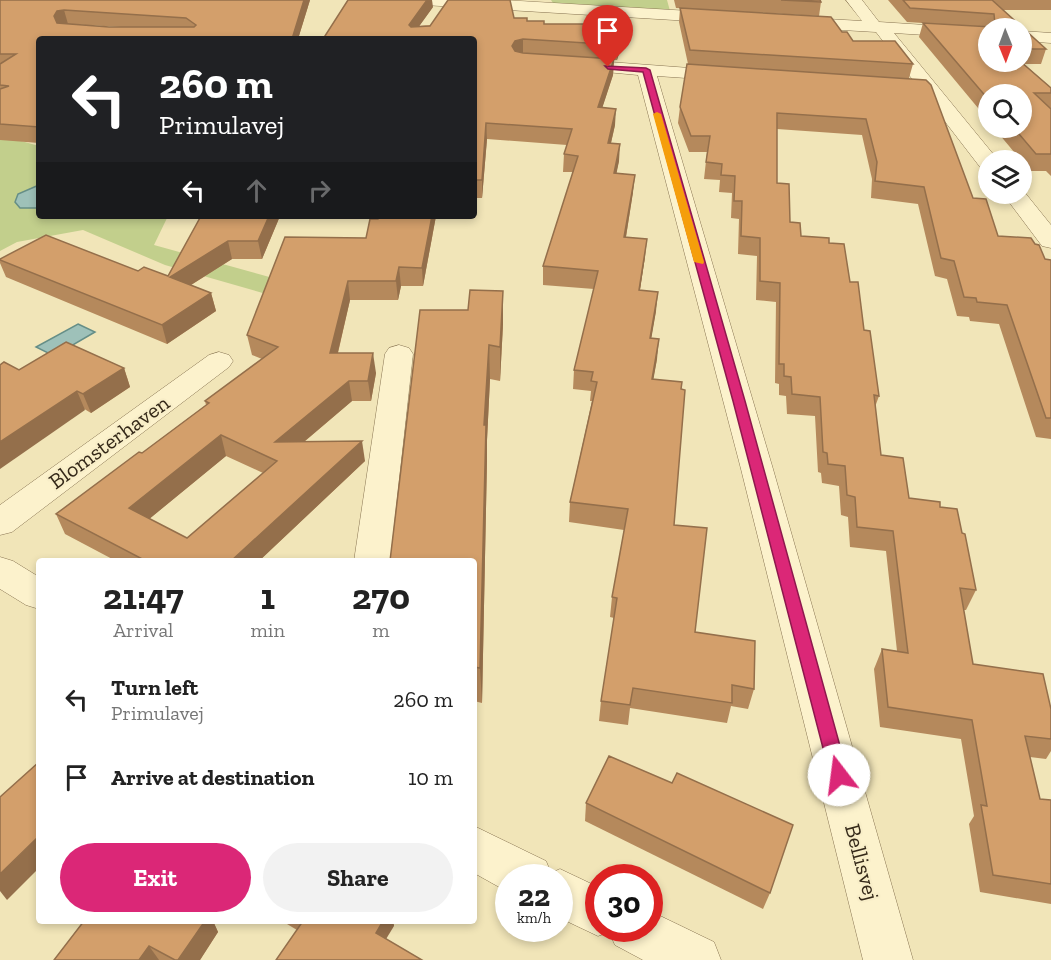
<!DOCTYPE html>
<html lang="en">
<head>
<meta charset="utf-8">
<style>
	body { margin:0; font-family:"Zilla Slab",serif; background:#f2f2f2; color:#222; height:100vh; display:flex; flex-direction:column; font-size:22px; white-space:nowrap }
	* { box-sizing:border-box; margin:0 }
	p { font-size:20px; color:#767676 }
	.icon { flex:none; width:33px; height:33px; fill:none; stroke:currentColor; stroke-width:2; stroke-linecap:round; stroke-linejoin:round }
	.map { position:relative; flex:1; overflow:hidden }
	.details { position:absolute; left:36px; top:558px; width:441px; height:366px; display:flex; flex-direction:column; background:#fff; border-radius:6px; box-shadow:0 3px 9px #0003 }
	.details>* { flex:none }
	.banner { position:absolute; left:36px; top:36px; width:441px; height:183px; border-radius:6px; box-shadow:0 3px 9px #0003; background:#202124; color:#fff; overflow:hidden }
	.needle { width:39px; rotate:179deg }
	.controls { position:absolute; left:978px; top:18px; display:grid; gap:12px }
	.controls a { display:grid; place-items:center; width:54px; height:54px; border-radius:50%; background:#fff; box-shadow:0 3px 9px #0003; font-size:30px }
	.speed { position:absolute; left:495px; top:864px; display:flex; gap:12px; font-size:30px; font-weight:700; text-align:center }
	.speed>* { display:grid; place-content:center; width:78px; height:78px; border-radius:50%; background:#fff; box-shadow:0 3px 9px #0003; line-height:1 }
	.speed small { font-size:15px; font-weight:400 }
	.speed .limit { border:9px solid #d22; background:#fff; color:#111 }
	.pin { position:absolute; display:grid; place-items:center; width:51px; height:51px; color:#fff; margin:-62px -26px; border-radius:50% 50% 50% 0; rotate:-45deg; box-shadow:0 0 6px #0007 }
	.pin .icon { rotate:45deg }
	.me { position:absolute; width:66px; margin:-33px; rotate:345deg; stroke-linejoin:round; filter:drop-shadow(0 0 4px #0008) }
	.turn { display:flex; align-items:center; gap:21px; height:126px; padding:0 24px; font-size:27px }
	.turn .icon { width:78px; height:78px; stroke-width:2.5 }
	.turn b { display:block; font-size:42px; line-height:51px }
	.lanes { display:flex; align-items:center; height:57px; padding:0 24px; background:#0003; justify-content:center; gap:30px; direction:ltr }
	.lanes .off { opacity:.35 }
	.eta { display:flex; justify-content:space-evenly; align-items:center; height:102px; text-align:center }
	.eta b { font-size:36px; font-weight:700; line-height:42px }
	.cta { display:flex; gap:12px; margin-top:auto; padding:12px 24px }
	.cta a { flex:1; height:69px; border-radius:36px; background:#db2777; color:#fff; font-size:24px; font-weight:700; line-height:69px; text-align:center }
	.cta a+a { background:#f2f2f2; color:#222 }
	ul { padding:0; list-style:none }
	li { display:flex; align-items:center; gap:18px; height:78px; padding:0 24px }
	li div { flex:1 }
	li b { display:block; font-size:22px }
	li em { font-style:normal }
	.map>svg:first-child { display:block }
</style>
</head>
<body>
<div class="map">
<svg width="1051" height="960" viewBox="0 0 1051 960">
	<rect width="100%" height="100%" fill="#f1e5b8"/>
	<g fill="#c2cf8c">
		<path d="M551 0H667L670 11 553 3Z"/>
		<path d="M0 135 39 146V216H168L154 245 302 286 294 302 165 265 83 230 17 242 0 251Z"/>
	</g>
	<g fill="#9ec1b9" stroke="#658e87" stroke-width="1.5">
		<path d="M39 185V208H20L15 202 18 194Z"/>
		<path d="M78 324 95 332 54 356 36 347Z"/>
	</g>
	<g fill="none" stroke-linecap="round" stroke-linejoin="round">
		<defs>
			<g id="minor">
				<path d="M416 0H502L724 13 732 18 724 23 424 5Z"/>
				<path d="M846 0H862L879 22 988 29V39L894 33 998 160H988V168L980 167 876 32 791 27 783 22 791 17 862 21Z"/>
				<path d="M1022 31 1051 33V43L1022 41Z"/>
				<path d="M569 59 730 71 736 72 739 76 736 80 730 81 657 76 773 469 913 960H863L741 469 638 75 563 68 560 64 563 60Z"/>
				<path d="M1022 189 1051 225V248L1042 246 1003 194H1022Z"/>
				<path d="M399 345 409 348 413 354 390 561H354L385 354 389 348Z"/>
				<path d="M219 352 229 355 233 361 229 367 12 532 0 535V505L209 355Z"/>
				<path d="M0 557 13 561 39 577V609L26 605 0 589Z"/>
				<path d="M474 826 546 861 551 873 560 869 598 887V928H650V911L714 942 721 960H643L615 945 609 932 598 936 560 918V878H508V892L474 873Z"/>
			</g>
		</defs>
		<use href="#minor" stroke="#887452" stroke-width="1"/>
		<use href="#minor" fill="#fcf2cc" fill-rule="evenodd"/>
	</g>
	<g fill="#b5895c" fill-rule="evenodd">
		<path d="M0 0H310L298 39H39V143L0 140ZM68 24 121 27H109Z"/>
		<path d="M674 0H820L821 2 819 16 676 8Z"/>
		<path d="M888 0H1051V10H1003L1046 49 1041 64H1024L1051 88V176L1046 171H1030L994 128H1022L988 94V120L919 37 923 23 907 22ZM1022 28V62H988Z"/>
		<path d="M433 7 419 26 514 18 527 21 624 38 617 60H614L613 75 602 108 615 125 611 143 619 161 616 173 633 192 626 237 645 257 640 290 656 311 651 338 657 359 653 379 681 389 674 525 695 632 754 689 748 709 731 706 727 723 630 708 628 725 599 721 601 701 614 618 610 617 612 597 624 530 569 522 570 502 592 401H590L591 391 573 389 574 370 594 289 543 285V266L573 172H563L564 154 567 145 487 139 482 198H474V39H323Z"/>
		<path d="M680 8 842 32 853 41 913 64 909 78 973 198 998 236 1035 244 1045 259 1051 260V439L1036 437 999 324 970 321 969 317 957 316 947 279 935 276 918 204 871 198 872 179 862 135 777 129V183L790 222 801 236 829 243 850 282 864 330 879 396 875 407 881 455 909 498 940 507 962 533 976 590 966 610H963L973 664 1051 709V751L1046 759 1030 757 1040 799 1051 800V904L980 892 969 824 974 816 961 739 880 727 874 669 882 649 897 651 886 551 850 547 848 517 841 515 839 486 822 483 821 473 818 472 815 416 787 414 786 396 779 395V384L775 383 776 302 756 300 757 256 738 254 739 219 731 218 732 193 719 192 720 180 704 179 707 152H689L678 123 680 107 688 64 679 22Z"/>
		<path d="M201 216H280L262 259H232L191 285 211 293 216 311 167 344 6 277 0 263V259L138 271 168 276Z"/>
		<path d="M379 216H436L423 286H401L398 300H350L338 353 376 373 371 401H352L304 442 365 461 259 561H116L65 534 56 514 142 453 206 405 205 401 262 359 252 355 247 335 366 238 378 219ZM226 456 263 473 187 538 149 519Z"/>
		<path d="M420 310 503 324 500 381 490 379 487 440V460L482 703 474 701V561Z"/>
		<path d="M124 368 130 387 91 413 19 370Z"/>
		<path d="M586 803 770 893 763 909 585 821Z"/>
		<path d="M84 921H213L218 932 200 960H54Z"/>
		<path d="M282 921H393L394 926 297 930Z"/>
	</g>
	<g fill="#946f4b">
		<path d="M304 0H310L298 39H292Z"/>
		<path d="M427 0H432L433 7 410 39 409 25Z"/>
		<path d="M64 10 68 24 58 30 54 16 57 11Z"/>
		<path d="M625 24 624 38 617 60 618 45Z"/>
		<path d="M523 39V54L515 56 512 46 515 41Z"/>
		<path d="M614 59 613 75 597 124 598 107Z"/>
		<path d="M616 109 615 125 607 160 608 143Z"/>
		<path d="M486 123 487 139 482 198V180Z"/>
		<path d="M620 144 619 161 613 191 614 173Z"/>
		<path d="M635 175 633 192 623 255 624 237Z"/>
		<path d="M269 216H280L262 259 258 241Z"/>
		<path d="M432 216H436L423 286 422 268Z"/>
		<path d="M647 239 645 257 637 309 639 290Z"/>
		<path d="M228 241 232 259 175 295 170 277Z"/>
		<path d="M399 267 401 286 398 300 396 281Z"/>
		<path d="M348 281 350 300 333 373 330 353Z"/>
		<path d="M503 291V324L500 381V347Z"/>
		<path d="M658 292 656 311 648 358 650 338Z"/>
		<path d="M211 293 216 311 167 344 162 325Z"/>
		<path d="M659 339 657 359 650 399 652 379Z"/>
		<path d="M489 345 490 379 487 440V460L482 703 480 668 484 425Z"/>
		<path d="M373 353 376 373 371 401 368 381Z"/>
		<path d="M124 368 130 387 91 413 83 394Z"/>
		<path d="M349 381 352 401 280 462 275 442Z"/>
		<path d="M77 391 85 410 0 469V442Z"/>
		<path d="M221 435 226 456 137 529 129 508Z"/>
		<path d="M362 441 365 461 259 561H231Z"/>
		<path d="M39 836V868L7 900 0 891V874Z"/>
		<path d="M205 921H213L218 932 200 960H178Z"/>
		<path d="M383 921H393L394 926 380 949 376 933Z"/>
		<path d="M149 946 159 960H139Z"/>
	</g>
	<g fill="#d39f6b" stroke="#946f4b" stroke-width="1.5" fill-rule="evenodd">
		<path d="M0 0H304L292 39H39V127L0 124V89L9 86 0 85V64L16 54H0ZM64 10 186 18 196 25 194 27H109L57 23 54 16 57 11Z"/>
		<path d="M348 0H427L409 25 411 27 430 26 448 0H510L514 18H527V21H544V24H625L618 45 523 39 515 41 512 46 515 51 523 53 614 59 598 107 616 109 608 143 620 144 614 173 635 175 624 237 647 239 639 290 658 292 650 338 659 339 652 379 682 382 681 389 685 390 674 525 707 528 695 632 755 641 754 689 732 685V703L633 688 630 705 601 701 617 598 612 597 628 509 570 502 597 382 591 381 593 372 574 370 598 271 543 266 578 156 564 154 572 129 486 123 482 180H474V39H323Z"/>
		<path d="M781 0H820L821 2Z"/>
		<path d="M903 0H992L1046 49H1022V28H988V62H1021L1051 88V93H1034L1051 109V154H1036L1014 128H1022V94H988V99L923 23 992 27 995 25 994 14 910 8Z"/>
		<path d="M680 8 831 17 842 32H847L853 41H895L913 64 690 50Z"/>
		<path d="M687 64 926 80 931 85 973 198 986 199 998 236 1031 238 1035 244 1039 245 1045 259 1051 260V418H1046L1007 305 977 302 976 298 964 297 954 261 941 258 924 187 875 181 877 162 866 119 777 113V183L789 184 790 222 800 223 801 236 829 238V243L844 244 850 282H858L864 330 870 331 879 396 874 395 881 455 903 458 909 498 940 502V507L957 509 962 533 965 534 976 590 960 588 973 664 1043 674 1051 709V739L1025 736 1040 799 1051 800V884L993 875 981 805 987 806 972 720 888 707 882 649 908 653 893 531 857 527 855 497 847 495 845 466 828 464 827 453 823 452 820 397 792 394 791 377 784 376V364H779L780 283 760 281V238L741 236 742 201H734L735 176 721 175 722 164 706 162 710 136H691L680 107Z"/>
		<path d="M201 216H269L258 241H228L170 277 211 293 162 325 0 260V259L46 235 138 271 144 267 168 276Z"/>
		<path d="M379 216H432L422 268 399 267 396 281H348L330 353H373L368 381H349L275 442 362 441 231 561H146L56 514 139 452 142 453 209 403 205 401 278 347 247 335 285 237 366 238 370 219H378ZM221 435 277 461 187 538 129 508Z"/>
		<path d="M470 290 503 291 500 347 489 345 484 425H486L480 668 474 667V561H390L420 310H468Z"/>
		<path d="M66 342 124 368 83 394 77 391 0 442V365L4 362 19 370Z"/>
		<path d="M609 756 672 783 677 773 793 825 770 893 586 803Z"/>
		<path d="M39 762V836L0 874V797Z"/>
		<path d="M84 921H205L178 960H175L149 946 139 960H54Z"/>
		<path d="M303 921H383L376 933 422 960H276Z"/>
	</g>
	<path fill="#db2777" stroke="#8e194d" stroke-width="1.5" d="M605 66 646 68 650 70 745 401 848 775 845 780 839 783 833 780 830 775 733 401 643 72 608 69Z"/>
	<path fill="#f59e0b" d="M657 112 661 114 704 262 703 264 694 262 653 114Z"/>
	<g text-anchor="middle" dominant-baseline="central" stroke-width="4.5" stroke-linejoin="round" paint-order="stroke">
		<g font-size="22" fill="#352919" stroke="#f8eec8">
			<text transform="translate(109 442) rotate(-36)">Blomsterhaven</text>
			<text transform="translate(862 862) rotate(75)">Bellisvej</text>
		</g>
	</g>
</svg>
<div class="controls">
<a><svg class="needle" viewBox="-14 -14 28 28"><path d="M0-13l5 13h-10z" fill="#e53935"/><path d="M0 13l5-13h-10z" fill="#767676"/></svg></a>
<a><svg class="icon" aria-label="search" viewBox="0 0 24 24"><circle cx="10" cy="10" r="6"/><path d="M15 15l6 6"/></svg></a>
<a><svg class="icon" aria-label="layers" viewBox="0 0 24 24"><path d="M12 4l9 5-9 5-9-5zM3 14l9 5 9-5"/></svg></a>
</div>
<div class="speed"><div>22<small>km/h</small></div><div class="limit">30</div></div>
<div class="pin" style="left:608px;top:67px;background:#d93025"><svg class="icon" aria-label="arrive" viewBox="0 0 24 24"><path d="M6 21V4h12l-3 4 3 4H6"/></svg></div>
<svg class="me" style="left:839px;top:775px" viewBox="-20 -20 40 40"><circle r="19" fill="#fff"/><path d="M0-13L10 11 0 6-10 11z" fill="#db2777"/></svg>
<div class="banner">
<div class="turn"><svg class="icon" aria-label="left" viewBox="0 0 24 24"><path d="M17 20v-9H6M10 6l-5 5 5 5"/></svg><div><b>260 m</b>Primulavej</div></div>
<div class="lanes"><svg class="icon" aria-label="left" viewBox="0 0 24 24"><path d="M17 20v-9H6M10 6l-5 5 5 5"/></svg><svg class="icon off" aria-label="ahead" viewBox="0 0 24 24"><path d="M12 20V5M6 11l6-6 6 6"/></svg><svg class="icon off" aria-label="right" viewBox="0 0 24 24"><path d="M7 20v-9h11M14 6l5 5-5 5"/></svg></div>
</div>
<section class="details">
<div class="eta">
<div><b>21:47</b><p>Arrival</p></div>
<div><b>1</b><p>min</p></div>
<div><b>270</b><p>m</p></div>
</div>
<ul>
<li><svg class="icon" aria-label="left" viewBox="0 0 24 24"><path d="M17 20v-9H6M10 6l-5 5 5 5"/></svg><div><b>Turn left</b><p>Primulavej</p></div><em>260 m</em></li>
<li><svg class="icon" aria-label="arrive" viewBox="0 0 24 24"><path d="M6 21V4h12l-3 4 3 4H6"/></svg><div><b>Arrive at destination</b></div><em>10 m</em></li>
</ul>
<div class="cta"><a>Exit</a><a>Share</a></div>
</section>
</div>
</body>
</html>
